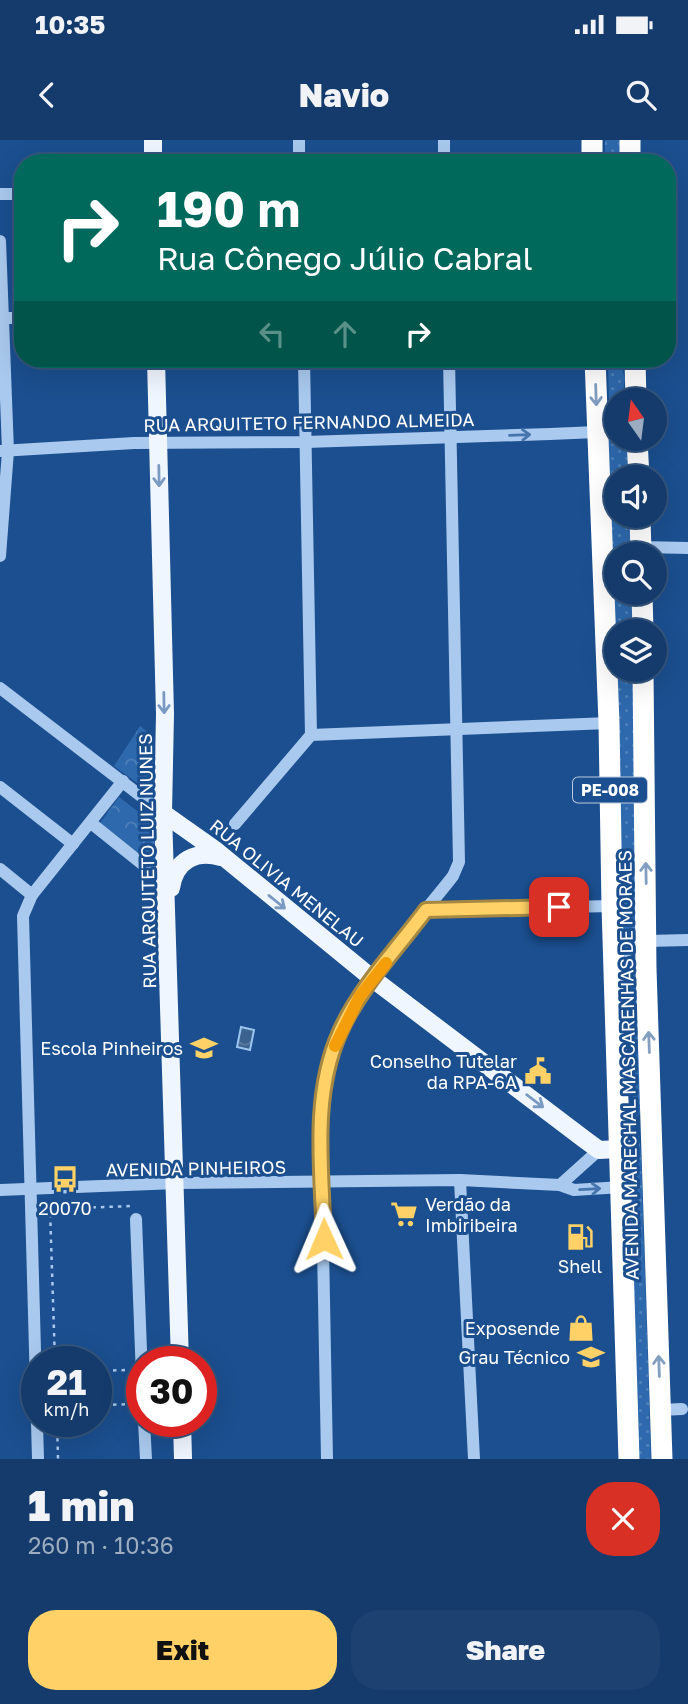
<!DOCTYPE html>
<html lang="en">
<head>
<meta charset="utf-8">
<style>
	body { margin:0; font-family:"Golos Text",sans-serif; background:#1d4271; color:#f1f3f6; height:100vh; display:flex; flex-direction:column; font-size:26px; white-space:nowrap }
	* { box-sizing:border-box; margin:0 }
	p { font-size:23px; color:#9dadc1 }
	.icon { flex:none; width:38px; height:38px; fill:none; stroke:currentColor; stroke-width:2; stroke-linecap:round; stroke-linejoin:round }
	.map { position:relative; height:1319px; overflow:hidden }
	.details { display:flex; flex-direction:column; background:#143b6b; flex:1 }
	.details>* { flex:none }
	.guide { position:absolute; left:14px; top:14px; width:662px; height:214px; border-radius:28px; box-shadow:0 7px 28px #0002,0 0 0 2px #33557e; background:#00695c; color:#fff; overflow:hidden }
	.needle { width:46px; rotate:346deg }
	.controls { position:absolute; left:604px; top:248px; display:grid; gap:14px }
	.controls a { display:grid; place-items:center; width:63px; height:63px; border-radius:50%; background:#143b6b; box-shadow:0 7px 28px #0002,0 0 0 2px #33557e; font-size:35px }
	.speed { position:absolute; left:21px; top:1206px; display:flex; gap:14px; font-size:35px; font-weight:700; text-align:center }
	.speed>* { display:grid; place-content:center; width:91px; height:91px; border-radius:50%; background:#143b6b; box-shadow:0 7px 28px #0002,0 0 0 2px #33557e; line-height:1 }
	.speed small { font-size:18px; font-weight:400 }
	.speed .limit { border:10px solid #d22; background:#fff; color:#111 }
	.pin { position:absolute; display:grid; place-items:center; width:60px; height:60px; color:#fff; margin:-30px; border-radius:14px; box-shadow:0 4px 10px #0006 }
	.me { position:absolute; width:77px; margin:-38px; rotate:359deg; stroke-linejoin:round; filter:drop-shadow(0 0 5px #0008) }
	.turn { display:flex; align-items:center; gap:24px; height:147px; padding:0 28px; font-size:32px }
	.turn .icon { width:91px; height:91px; stroke-width:2.5 }
	.turn b { display:block; font-size:49px; line-height:60px }
	.lanes { display:flex; align-items:center; height:66px; padding:0 28px; background:#0003; justify-content:center; gap:35px; direction:ltr }
	.lanes .off { opacity:.35 }
	.round { display:grid; place-items:center; flex:none; width:74px; height:74px; border-radius:28px; background:#1d4271 }
	.headline { display:flex; align-items:center; justify-content:space-between; height:119px; padding:0 28px }
	h1 { font-size:42px; font-weight:800; line-height:52px }
	.action { display:flex; gap:14px; margin-top:auto; padding:14px 28px }
	.action a { flex:1; height:80px; border-radius:28px; background:#ffd166; color:#111; font-size:28px; font-weight:800; line-height:80px; text-align:center }
	.action a+a { background:#1d4271; color:#f1f3f6 }
	.status { display:flex; justify-content:space-between; align-items:center; height:49px; padding:0 35px; background:#143b6b; direction:ltr }
	.status svg { height:19px; fill:currentColor }
	header { display:flex; justify-content:space-between; align-items:center; height:91px; padding:0 28px; background:#143b6b; font-size:32px; font-weight:800 }
	.map>svg:first-child { display:block }
</style>
</head>
<body>
<div class="status"><b>10:35</b><svg viewBox="0 0 49 12"><path d="M0 12V9h3v3zM5 12V6h3v6zM10 12V3h3v9zM15 12V0h3v12zM26 1h20v11H26zM47 4h2v5h-2z"/></svg></div>
<header><svg class="icon" aria-label="back" viewBox="0 0 24 24"><path d="M15 5l-7 7 7 7"/></svg>Navio<svg class="icon" aria-label="search" viewBox="0 0 24 24"><circle cx="10" cy="10" r="6"/><path d="M15 15l6 6"/></svg></header>
<div class="map">
<svg width="688" height="1319" viewBox="0 0 688 1319">
	<defs>
		<pattern id="grass-dots" width="8" height="8" patternUnits="userSpaceOnUse" patternTransform="scale(1.75)"><rect width="8" height="8" fill="#2e69ad"/><path d="M2 2h.1M6 6h.1" fill="none" stroke="#4d80b9" stroke-width="1.8" stroke-linecap="round"/></pattern>
		<pattern id="park-crowns" width="20" height="18" patternUnits="userSpaceOnUse" patternTransform="scale(1.75)"><rect width="20" height="18" fill="#2e69ad"/><path d="M2 6a3 3 0 1 1 6 0M12 15a3 3 0 1 1 6 0" fill="none" stroke="#4d80b9"/></pattern>
		<pattern id="water-waves" width="16" height="10" patternUnits="userSpaceOnUse" patternTransform="scale(1.75)"><rect width="16" height="10" fill="#3c6290"/><path d="M0 5q4-4 8 0t8 0" fill="none" stroke="#597aa1"/></pattern>
	</defs>
	<rect width="100%" height="100%" fill="#1b4f8f"/>
	<g fill="url(#grass-dots)">
		<rect x="605" y="0" width="15" height="23"/>
		<path d="M608 219H619L625 239 623 253 609 259Z"/>
		<path d="M616 285V299H629L631 338H616V376H632L634 415H616V453H635L636 492H616V530H637L642 799 621 798 604 291Z"/>
		<path d="M641 833 646 967 635 978 624 834Z"/>
		<path d="M627 996H639L641 1013 651 1319H636Z"/>
	</g>
	<g fill="url(#park-crowns)">
		<path d="M140 586 154 597V647L148 651 114 626Z"/>
		<path d="M119 657 153 683 156 726 100 683Z"/>
	</g>
	<path fill="url(#water-waves)" stroke="#9cc4f0" stroke-width="2" d="M241 887 254 890 250 910 237 907Z"/>
	<g fill="none" stroke-linecap="round" stroke-linejoin="round">
		<g stroke="#a9c9ee" stroke-width="2.5" stroke-dasharray="3.5 5" stroke-linecap="butt">
			<path d="M55 1222 50 1069 132 1066"/>
			<path d="M96 1231 128 1230"/>
			<path d="M96 1265 142 1264"/>
			<path d="M57 1281 58 1319"/>
		</g>
		<g stroke="#a9c9ee" stroke-width="12">
			<path d="M299 0V23"/>
			<path d="M444 0V23"/>
			<path d="M0 54H23"/>
			<path d="M0 101 8 311 0 416"/>
			<path d="M0 178H23"/>
			<path d="M304 219 311 595"/>
			<path d="M0 311 134 303 306 302 550 294 597 292 616 280"/>
			<path d="M641 407 688 408"/>
			<path d="M0 548 163 673"/>
			<path d="M0 647 73 704"/>
			<path d="M91 683 151 731"/>
			<path d="M235 684 311 595 609 583"/>
			<path d="M0 729 32 755"/>
			<path d="M426 770 612 766"/>
			<path d="M613 817 647 801 688 800"/>
			<path d="M460 1040 474 1319"/>
			<path d="M560 1045 599 1010"/>
			<path d="M0 1050 177 1043 460 1040 560 1045 574 1050 622 1047"/>
			<path d="M136 1079 142 1237"/>
			<path d="M660 1270 682 1269"/>
			<path d="M144 1281 146 1319"/>
			<path d="M38 1319 23 776 32 755 123 641"/>
			<path d="M327 1319 321 1001C322 972 323 944 331 916 350 851 412 789 453 736L459 722 449 219"/>
		</g>
		<g stroke="#f0f6ff" stroke-width="18">
			<path d="M153 0V23"/>
			<path d="M156 219 165 574 163 673 180 1222"/>
			<path d="M163 673 214 709 373 839 584 999 599 1010 619 1009"/>
			<path d="M171 748C175 720 196 710 221 717"/>
			<path d="M182 1281 183 1319"/>
		</g>
		<g stroke="#fff" stroke-width="21">
			<path d="M592 0V23"/>
			<path d="M630 0V23"/>
			<path d="M595 219 609 583 612 766 629 1319"/>
			<path d="M635 219 636 261"/>
			<path d="M637 299 639 338"/>
			<path d="M640 376 641 415"/>
			<path d="M642 453 643 492"/>
			<path d="M643 530 646 829 662 1319"/>
		</g>
	</g>
	<defs><path id="oneway-shaft" d="M-6 0H5M1.5-3L5.5 0L1.5 3" fill="none" stroke-width="1.6" stroke-linecap="round" stroke-linejoin="round" transform="scale(1.75)"/></defs>
	<g stroke="#829ec1">
		<use href="#oneway-shaft" transform="translate(596 255) rotate(88)"/>
		<use href="#oneway-shaft" transform="translate(646 733) rotate(-91)"/>
		<use href="#oneway-shaft" transform="translate(649 902) rotate(-92)"/>
		<use href="#oneway-shaft" transform="translate(659 1226) rotate(-92)"/>
	</g>
	<g stroke="#4674ac">
		<use href="#oneway-shaft" transform="translate(520 295) rotate(-2)"/>
		<use href="#oneway-shaft" transform="translate(590 1049) rotate(-3)"/>
	</g>
	<g stroke="#7b9ac1">
		<use href="#oneway-shaft" transform="translate(159 336) rotate(89)"/>
		<use href="#oneway-shaft" transform="translate(164 563) rotate(89)"/>
		<use href="#oneway-shaft" transform="translate(277 762) rotate(39)"/>
		<use href="#oneway-shaft" transform="translate(535 961) rotate(37)"/>
	</g>
	<g fill="none" stroke-linecap="round" stroke-linejoin="round">
		<defs>
			<path id="route" d="M324 1099C322 1031 311 956 340 892 360 847 397 809 426 770L559 767"/>
		</defs>
		<use href="#route" stroke="#a68842" stroke-width="18"/>
		<use href="#route" stroke="#ffd166" stroke-width="12"/>
		<path stroke="#f59e0b" stroke-width="12" d="M335 906 360 856 386 823"/>
	</g>
	<defs>
		<symbol id="school-bare" viewBox="-9 -9 18 18"><path d="M0-5L7-2L0 1L-7-2ZM-4 1L0 2.5L4 1V4Q0 6-4 4Z" fill="#ffd166" stroke="#1b4f8f" stroke-width="2.5" paint-order="stroke"/></symbol>
		<symbol id="civic-bare" viewBox="-9 -9 18 18"><path d="M-.6-6.5H3V-4.5H.6V-3L4-1V1h2V6H-6V1h2V-1L-.6-3ZM-1.2 2.5V6h2.4V2.5Z" fill="#ffd166" stroke="#1b4f8f" stroke-width="2.5" paint-order="stroke"/></symbol>
		<symbol id="bus-bare" viewBox="-9 -9 18 18"><path d="M-5-6H5V4H4V6H2V4H-2V6H-4V4H-5ZM-3.5-4V0h7V-4ZM-3.5 1.2v1.5H-2V1.2ZM2 1.2v1.5H3.5V1.2Z" fill="#ffd166" stroke="#1b4f8f" stroke-width="2.5" paint-order="stroke"/></symbol>
		<symbol id="supermarket-bare" viewBox="-9 -9 18 18"><path d="M-6-5.5h2.5l.6 2H6L4.5 2H-2.5L-4.4-4H-6ZM-1.5 3.2a1.3 1.3 0 1 0 .1 0ZM3 3.2a1.3 1.3 0 1 0 .1 0Z" fill="#ffd166" stroke="#1b4f8f" stroke-width="2.5" paint-order="stroke"/></symbol>
		<symbol id="fuel-bare" viewBox="-9 -9 18 18"><path d="M-5.5-6h7V0h2V4h1.3V-2.5L3-4.5l.8-.8L6-3V5H2.5V1h-1V6h-7ZM-4.2-4.7v3.2H.2V-4.7Z" fill="#ffd166" stroke="#1b4f8f" stroke-width="2.5" paint-order="stroke"/></symbol>
		<symbol id="shop-bare" viewBox="-9 -9 18 18"><path d="M-5-2.5h2.3a2.7 3.5 0 0 1 5.4 0H5L5.5 6h-11ZM-1.5-2.5h3a1.5 2.3 0 0 0-3 0Z" fill="#ffd166" stroke="#1b4f8f" stroke-width="2.5" paint-order="stroke"/></symbol>
		<symbol id="university-bare" viewBox="-9 -9 18 18"><path d="M0-5L7-2L0 1L-7-2ZM-4 1L0 2.5L4 1V4Q0 6-4 4Z" fill="#ffd166" stroke="#1b4f8f" stroke-width="2.5" paint-order="stroke"/></symbol>
	</defs>
	<g fill-rule="evenodd">
		<use href="#school-bare" x="185" y="889" width="38" height="38"/>
		<use href="#civic-bare" x="519" y="912" width="38" height="38"/>
		<use href="#bus-bare" x="46" y="1020" width="38" height="38"/>
		<use href="#supermarket-bare" x="385" y="1055" width="38" height="38"/>
		<use href="#fuel-bare" x="561" y="1078" width="38" height="38"/>
		<use href="#shop-bare" x="562" y="1169" width="38" height="38"/>
		<use href="#university-bare" x="572" y="1198" width="38" height="38"/>
	</g>
	<g text-anchor="middle" dominant-baseline="central" stroke-width="6" stroke-linejoin="round" paint-order="stroke">
		<rect fill="#1b4f8f" stroke="#bbcadd" stroke-width="2" x="573" y="637.5" width="74" height="25" rx="5"/>
		<g font-size="16" font-weight="bold" fill="#fff">
			<text x="610" y="650">PE-008</text>
		</g>
		<g font-size="18" fill="#fff" stroke="#1b4f8f">
			<text transform="translate(309 282) rotate(-1)">RUA ARQUITETO FERNANDO ALMEIDA</text>
			<text transform="translate(147 721) rotate(-91)">RUA ARQUITETO LUIZ NUNES</text>
			<text transform="translate(287 743) rotate(39)">RUA OLIVIA MENELAU</text>
			<text transform="translate(628 925) rotate(-91)">AVENIDA MARECHAL MASCARENHAS DE MORAES</text>
			<text transform="translate(196 1028) rotate(-1)">AVENIDA PINHEIROS</text>
		</g>
		<g font-size="18" fill="#fff" stroke="#1b4f8f" text-anchor="end">
			<text x="183" y="908">Escola Pinheiros</text>
			<text x="517" y="921">Conselho Tutelar<tspan x="517" dy="21">da RPA-6A</tspan></text>
			<text x="425" y="1064" text-anchor="start">Verdão da<tspan x="425" dy="21">Imbiribeira</tspan></text>
			<text x="65" y="1068" text-anchor="middle">20070</text>
			<text x="580" y="1126" text-anchor="middle">Shell</text>
			<text x="560" y="1188">Exposende</text>
			<text x="570" y="1217">Grau Técnico</text>
		</g>
	</g>
</svg>
<div class="controls">
<a><svg class="needle" viewBox="-14 -14 28 28"><path d="M0-13l5 13h-10z" fill="#e53935"/><path d="M0 13l5-13h-10z" fill="#9dadc1"/></svg></a>
<a><svg class="icon" aria-label="sound" viewBox="0 0 24 24"><path d="M4 9h4l5-4v14l-5-4H4zM17 9q2 3 0 6"/></svg></a>
<a><svg class="icon" aria-label="search" viewBox="0 0 24 24"><circle cx="10" cy="10" r="6"/><path d="M15 15l6 6"/></svg></a>
<a><svg class="icon" aria-label="layers" viewBox="0 0 24 24"><path d="M12 4l9 5-9 5-9-5zM3 14l9 5 9-5"/></svg></a>
</div>
<div class="speed"><div>21<small>km/h</small></div><div class="limit">30</div></div>
<div class="pin" style="left:559px;top:767px;background:#d93025"><svg class="icon" aria-label="arrive" viewBox="0 0 24 24"><path d="M6 21V4h12l-3 4 3 4H6"/></svg></div>
<svg class="me" style="left:324px;top:1099px" viewBox="-20 -20 40 40"><path d="M0-17L14 15 0 8-14 15z" fill="#ffd166" stroke="#fff" stroke-width="4"/></svg>
<div class="guide">
<div class="turn"><svg class="icon" aria-label="right" viewBox="0 0 24 24"><path d="M7 20v-9h11M14 6l5 5-5 5"/></svg><div><b>190 m</b>Rua Cônego Júlio Cabral</div></div>
<div class="lanes"><svg class="icon off" aria-label="left" viewBox="0 0 24 24"><path d="M17 20v-9H6M10 6l-5 5 5 5"/></svg><svg class="icon off" aria-label="ahead" viewBox="0 0 24 24"><path d="M12 20V5M6 11l6-6 6 6"/></svg><svg class="icon" aria-label="right" viewBox="0 0 24 24"><path d="M7 20v-9h11M14 6l5 5-5 5"/></svg></div>
</div>
</div>
<section class="details">
<div class="headline"><div><h1>1 min</h1><p>260 m · 10:36</p></div><a class="round" style="background:#d93025;color:#fff"><svg class="icon" aria-label="close" viewBox="0 0 24 24"><path d="M6 6l12 12M18 6L6 18"/></svg></a></div>
<div class="action"><a>Exit</a><a>Share</a></div>
</section>
</body>
</html>
